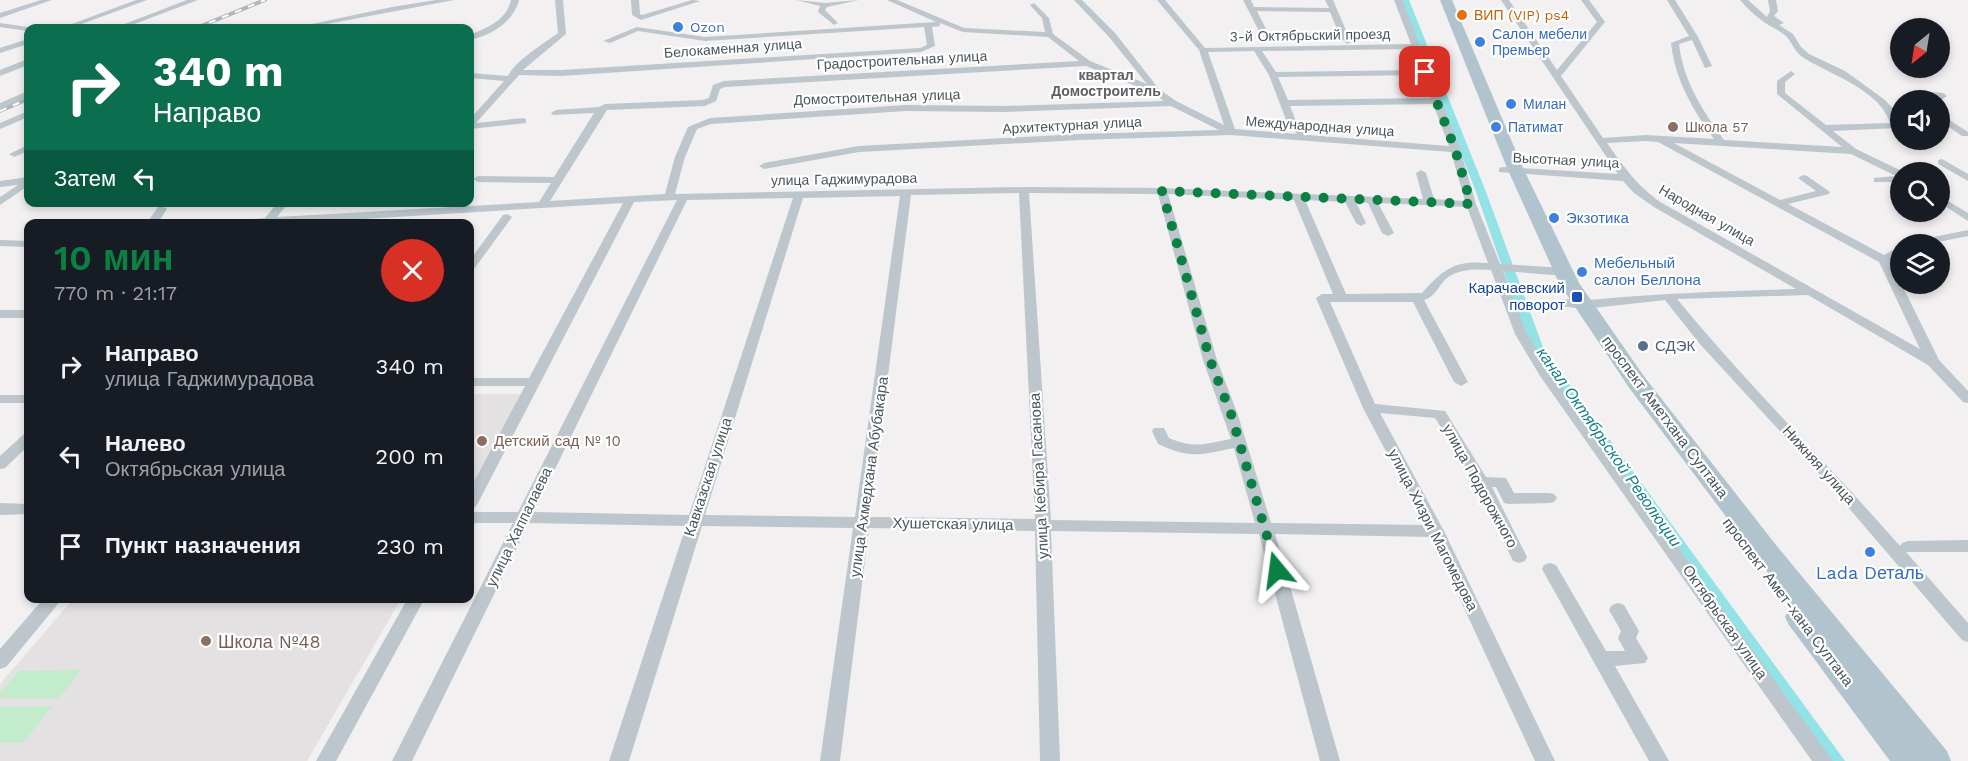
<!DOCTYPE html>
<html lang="ru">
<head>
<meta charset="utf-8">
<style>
	body { margin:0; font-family:"Work Sans",sans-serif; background:#242831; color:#f1f3f6; height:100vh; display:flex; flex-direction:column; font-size:22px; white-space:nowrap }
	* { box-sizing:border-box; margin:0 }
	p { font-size:20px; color:#9ea1a6 }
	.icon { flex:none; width:33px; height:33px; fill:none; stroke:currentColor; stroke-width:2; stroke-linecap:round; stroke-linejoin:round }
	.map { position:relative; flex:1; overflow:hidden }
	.side { position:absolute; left:24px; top:219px; width:450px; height:384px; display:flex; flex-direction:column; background:#171b24; border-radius:12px; box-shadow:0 3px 9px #0003 }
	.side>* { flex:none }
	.banner { position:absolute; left:24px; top:24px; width:450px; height:183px; border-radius:12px; box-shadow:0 3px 9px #0003; background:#0b6e4f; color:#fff; overflow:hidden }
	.needle { width:39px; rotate:210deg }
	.tools { position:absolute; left:1890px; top:18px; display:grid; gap:12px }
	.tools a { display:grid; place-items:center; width:60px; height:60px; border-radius:50%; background:#171b24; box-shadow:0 3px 9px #0003; font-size:30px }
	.pin { position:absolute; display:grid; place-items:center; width:51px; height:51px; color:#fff; margin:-26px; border-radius:12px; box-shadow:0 3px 9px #0006 }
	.me { position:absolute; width:66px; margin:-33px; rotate:344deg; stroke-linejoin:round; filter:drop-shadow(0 0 4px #0008) }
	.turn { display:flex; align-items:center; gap:21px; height:126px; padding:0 30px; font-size:27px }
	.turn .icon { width:78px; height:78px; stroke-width:2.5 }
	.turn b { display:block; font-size:42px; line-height:51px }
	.then { display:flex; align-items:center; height:57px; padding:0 30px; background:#0003; gap:12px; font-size:22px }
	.round { display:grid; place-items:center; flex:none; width:63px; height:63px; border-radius:32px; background:#242831 }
	.headline { display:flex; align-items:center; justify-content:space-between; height:102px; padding:0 30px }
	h1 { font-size:36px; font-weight:600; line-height:45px; color:#0b8043 }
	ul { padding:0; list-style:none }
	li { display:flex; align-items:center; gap:18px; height:90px; padding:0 30px }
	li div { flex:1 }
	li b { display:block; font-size:22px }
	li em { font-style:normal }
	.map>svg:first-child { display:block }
</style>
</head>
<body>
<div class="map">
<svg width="1968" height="761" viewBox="0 0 1968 761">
	<rect width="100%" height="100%" fill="#f2f0f0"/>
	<g fill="#e3e1e1">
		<path d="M470 394H521L470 489Z"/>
		<path d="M73 599H401L307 761H0V684Z"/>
	</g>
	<g fill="#c2eccb">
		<path d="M81 670 59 698H0V693L19 671Z"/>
		<path d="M0 706H52L23 743H0Z"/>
	</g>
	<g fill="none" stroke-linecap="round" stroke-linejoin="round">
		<path fill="#92e2e6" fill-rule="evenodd" d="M1401 0H1409L1486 192 1544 350 1845 761H1824L1531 350 1476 192Z"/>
		<g fill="#bcc6cc" fill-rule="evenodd">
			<path d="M41 0H52L0 18V13Z"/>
			<path d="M136 0H147L71 28H61Z"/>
			<path d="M187 0H198L124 28H114Z"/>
			<path d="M436 0H454L306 28H293L392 7Z"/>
			<path d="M511 0H519C513 23 491 35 470 40V35C488 27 506 21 511 0Z"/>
			<path d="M555 0H563L566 34 523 70H561L920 48 927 45 924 27 705 41 638 31 610 43 603 41 637 27 705 37 936 22 887 0H897L964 28 1045 32 1042 18 1030 5 1034 3 1049 18 1053 34 1090 61 1147 84 1109 37 1074 0H1082L1115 33 1159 89 1176 101 1224 125 1199 50 1157 0H1165L1205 48 1411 44 1394 0H1402L1460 149 1476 204 1500 264 1565 268 1571 272 1565 276 1503 271 1527 334 1553 375 1833 761H1812L1540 376 1515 334 1491 270C1476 269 1461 269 1448 277 1439 284 1436 297 1424 300L1468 382 1461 386 1454 382 1413 302H1330L1375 404 1445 411 1486 477 1506 478 1514 493H1549L1554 494 1557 498 1554 502 1549 503 1509 504 1504 503 1496 487H1492L1527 557 1525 561 1519 563 1513 561 1475 482 1435 418 1380 413 1444 531 1555 761H1535L1431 537 1275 534 1340 761H1320L1259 534 1051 531 1060 761H1040L1035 531 869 528 840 761H820L853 528 702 526 629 761H609L686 526 529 523 412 761H392L513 523H470V512H518L677 200 634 202 478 503 475 507 470 508V489L525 386H470V378H529L623 203 282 224H214L215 222 265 218 278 202H289L277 217 539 202 551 183 478 182 473 179 478 176 554 177 594 113 553 115 551 113 556 110 599 107 605 104 703 100 709 98 713 85 724 81 1079 61 1048 37 963 32 940 23V26L932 27 935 46 921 52 561 76 519 75 476 123 523 118 526 119V123L470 129V119L504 81 470 78V73L508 76C516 60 542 45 558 33ZM1412 49 1420 70 1276 72 1262 51ZM1254 51 1269 75 1288 125 1297 134 1235 129 1208 52ZM1086 66 1153 93 1164 101 1005 106 906 105 710 118 688 127 675 157 665 194 550 201 607 110 705 106 716 101 720 89 725 87ZM1422 75 1431 98 1288 100 1278 77ZM1433 104 1449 146 1308 135 1297 124 1290 106ZM1171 106 1219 130 1079 134 859 146 764 163 759 166 764 169 859 152 1079 140 1231 135 1451 152 1465 201 1434 199 1426 173 1421 170 1416 173 1423 199 1162 188 1024 187 675 194 685 157 697 129 711 124 906 111 1005 112ZM1019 193 1035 519 870 517 911 195ZM1029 193 1158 194 1203 360 1231 439C1204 444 1195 449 1169 438L1164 428H1154L1152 431 1158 444C1191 459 1199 455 1234 448L1255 523 1051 520ZM1168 194 1294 200 1333 294H1322L1316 298 1363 408 1425 525 1271 523 1238 415 1217 360ZM900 196 855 517 705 515 803 198ZM793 198 689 515 534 512 687 200ZM1305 200 1345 202 1356 223 1361 226 1366 223 1356 202 1368 203 1382 233 1388 236 1394 233 1378 203 1467 207 1488 263C1455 260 1443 269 1422 293L1346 294Z"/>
			<path d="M631 0H639L640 14 642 15 692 0 700 1 641 20 632 15Z"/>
			<path d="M796 0 825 3 859 0 827 7 825 10 838 23 834 25 818 12 820 6Z"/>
			<path d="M1243 0H1251L1254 7 1329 8 1325 0H1333L1351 42 1347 44 1341 38 1281 37 1277 35 1281 33 1339 34 1330 12 1257 11 1266 29 1259 31Z"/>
			<path d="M1501 0H1509L1557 70 1597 22 1581 0H1589L1605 22 1561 76 1603 138 1646 135 1714 139C1693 110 1675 80 1671 43L1689 36 1667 0H1675L1698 37 1712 66 1705 68 1692 40 1679 44C1683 81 1703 111 1724 140L1842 147 1777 94V81L1791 71 1795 74 1785 82V93L1826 125 1890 123C1880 90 1831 75 1804 58 1795 53 1793 44 1787 37 1780 30 1768 26 1760 19 1753 14 1746 7 1740 0H1748L1767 17 1770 11 1768 0H1776L1778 11 1774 16 1784 23 1779 25 1793 34 1801 47 1809 54 1845 71 1885 100 1896 112 1900 126 1898 128 1833 131 1856 149 1904 172H1900V182H1874V178L1896 176 1851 154 1674 143 1780 200 1816 191 1798 178 1803 175 1807 176 1830 192 1829 194 1788 204 1884 255 1900 246V254L1890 261 1939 360 1968 391V403L1963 402 1928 365 1808 295 1677 299C1748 385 1827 463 1900 546L1902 543 1908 541 1968 540V552H1906L1968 623V642L1962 640 1823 478 1699 343 1665 300 1584 309 1560 306 1558 303 1560 300C1571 298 1588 301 1601 299 1666 293 1731 291 1796 289L1654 207 1634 193 1623 181 1499 172V168L1503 167 1618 174ZM1646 141 1658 142 1879 262 1920 349 1662 203C1636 185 1625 168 1607 143Z"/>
			<path d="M0 23 28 27 32 28H28V31L0 27Z"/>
			<path d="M28 39V44L0 53V48Z"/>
			<path d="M25 60H28V65L0 76V70Z"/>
			<path d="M28 91V97L0 109V103Z"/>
			<path d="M1919 91 1943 93 1947 96 1943 99 1916 96V92Z"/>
			<path d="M28 111V117L0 129V123Z"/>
			<path d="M1940 114 1968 132V136H1962L1940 121Z"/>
			<path d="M28 145V151L14 157 9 154Z"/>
			<path d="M1942 159 1968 174V181L1938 164V160Z"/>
			<path d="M28 177V186L0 205V197L18 185 0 187V181Z"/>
			<path d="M1940 196 1968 213V221L1940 203Z"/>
			<path d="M162 206 167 209 157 224H146L158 207Z"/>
			<path d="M507 214 512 217 474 269 470 270V260L503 215Z"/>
			<path d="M1968 230V236L1928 244H1908L1914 241Z"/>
			<path d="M0 240 28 241V247L0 246Z"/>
			<rect x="0" y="310" width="28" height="8"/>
			<rect x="0" y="395" width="28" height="8"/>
			<path d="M28 433V446L5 468 0 469V456L23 435Z"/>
			<path d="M0 503 28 504V514L0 515Z"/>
			<path d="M1550 563 1556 565 1606 651H1625L1618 638 1621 631 1609 610 1612 605 1618 603 1624 605 1639 631 1636 638 1648 658 1645 663 1615 666 1669 761H1649L1542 569 1544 565Z"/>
			<path d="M44 598H63L6 667 0 669V649Z"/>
			<path d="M408 598H425L336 761H316Z"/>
		</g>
		<path fill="#b1c3cd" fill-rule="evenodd" d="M1440 0H1452L1523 168 1579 283 1646 379 1776 545 1947 751 1951 761H1890L1789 625 1785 617 1789 609 1794 607 1630 389 1559 283 1507 168Z"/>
		<defs>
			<g id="rail">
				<path d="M196 28 265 0"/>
				<path d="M0 111 28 99"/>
			</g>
		</defs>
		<use href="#rail" stroke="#b2b6ba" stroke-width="4"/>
		<use href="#rail" stroke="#fff" stroke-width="2" stroke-dasharray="7" stroke-linecap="butt"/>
	</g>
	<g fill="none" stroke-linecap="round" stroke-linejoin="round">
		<path stroke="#0b8043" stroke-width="10" stroke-dasharray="0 18" d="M1277 570 1231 414 1210 360 1162 191 1471 204 1455 149 1425 72"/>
	</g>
	<circle fill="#e8710a" stroke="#fff" stroke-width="2" cx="1462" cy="15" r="6"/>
	<g fill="#3f7fe0" stroke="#fff" stroke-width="2">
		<circle cx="678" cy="27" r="6"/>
		<circle cx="1480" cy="42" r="6"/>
		<circle cx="1511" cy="104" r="6"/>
		<circle cx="1496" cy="127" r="6"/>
		<circle cx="1554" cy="218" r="6"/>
		<circle cx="1582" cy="272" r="6"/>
		<circle cx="1870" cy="552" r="6"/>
	</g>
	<g fill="#8d6e63" stroke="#fff" stroke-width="2">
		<circle cx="1673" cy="127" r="6"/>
		<circle cx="482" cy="441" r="6"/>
		<circle cx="206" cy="641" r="6"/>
	</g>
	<rect fill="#1a4fb4" stroke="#fff" stroke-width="2" x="1571" y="291" width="12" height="12" rx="3"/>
	<circle fill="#5c6f8a" stroke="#fff" stroke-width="2" cx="1643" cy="346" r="6"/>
	<g text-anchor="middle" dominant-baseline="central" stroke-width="4.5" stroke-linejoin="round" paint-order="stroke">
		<g font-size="14" fill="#c56008" stroke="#fff" text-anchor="start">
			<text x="1474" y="15">ВИП (VIP) ps4</text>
		</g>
		<g font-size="14" fill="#366cbe" stroke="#fff" text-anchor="start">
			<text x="690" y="27">Ozon</text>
			<text x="1492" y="34">Салон мебели<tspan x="1492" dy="16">Премьер</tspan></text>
			<text x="1523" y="104">Милан</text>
			<text x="1508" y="127">Патимат</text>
		</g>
		<g font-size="14" fill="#49565c" stroke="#fff">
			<text transform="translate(1310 35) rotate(-1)">3-й Октябрьский проезд</text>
			<text transform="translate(733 48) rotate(-4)">Белокаменная улица</text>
			<text transform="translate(902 60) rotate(-3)">Градостроительная улица</text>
			<text transform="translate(877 97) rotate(-2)">Домостроительная улица</text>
			<text transform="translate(1072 125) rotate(-3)">Архитектурная улица</text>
			<text transform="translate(1320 126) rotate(4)">Международная улица</text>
			<text transform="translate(1566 160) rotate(3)">Высотная улица</text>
			<text transform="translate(844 179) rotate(-1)">улица Гаджимурадова</text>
			<text transform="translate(1707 215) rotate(30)">Народная улица</text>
		</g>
		<g font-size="14" font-weight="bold" fill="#5d6164" stroke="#fff">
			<text x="1106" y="75">квартал<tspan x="1106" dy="16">Домостроитель</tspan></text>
		</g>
		<g font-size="14" fill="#785e54" stroke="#fff" text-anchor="start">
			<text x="1685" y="127">Школа 57</text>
		</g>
		<g font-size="15" fill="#366cbe" stroke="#fff" text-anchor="start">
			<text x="1566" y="218">Экзотика</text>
			<text x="1594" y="263">Мебельный<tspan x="1594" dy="17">салон Беллона</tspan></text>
		</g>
		<g font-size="15" fill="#164399" stroke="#fff" text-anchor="end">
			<text x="1565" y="288">Карачаевский<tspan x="1565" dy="17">поворот</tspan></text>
		</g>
		<g font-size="15" fill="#4e5e75" stroke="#fff" text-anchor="start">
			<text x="1655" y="346">СДЭК</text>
		</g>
		<g font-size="15" fill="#49565c" stroke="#fff">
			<text transform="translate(1665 417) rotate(53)">проспект Аметхана Султана</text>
			<text transform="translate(1819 465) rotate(48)">Нижняя улица</text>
			<text transform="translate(1039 476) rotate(-93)">улица Кебира Гасанова</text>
			<text transform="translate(708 477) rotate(-72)">Кавказская улица</text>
			<text transform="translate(869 477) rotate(-82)">улица Ахмедхана Абубакара</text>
			<text transform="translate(1480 486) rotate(61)">улица Подорожного</text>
			<text transform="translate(953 524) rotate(1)">Хушетская улица</text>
			<text transform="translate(519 527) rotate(-64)">улица Хаппалаева</text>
			<text transform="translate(1433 530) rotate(63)">улица Хизри Магомедова</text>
			<text transform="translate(1788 602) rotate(53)">проспект Амет-хана Султана</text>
			<text transform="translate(1725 622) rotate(55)">Октябрьская улица</text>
		</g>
		<g font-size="15" fill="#785e54" stroke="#fff" text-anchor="start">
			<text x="494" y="441">Детский сад № 10</text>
		</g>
		<g font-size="16" font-style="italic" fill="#157f85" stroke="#fff">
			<text transform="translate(1609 447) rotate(55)">канал Октябрьской Революции</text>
		</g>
		<g font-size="18" fill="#366cbe" stroke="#fff">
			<text x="1870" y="572">Lada Dеталь</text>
		</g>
		<g font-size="18" fill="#785e54" stroke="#fff" text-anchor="start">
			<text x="218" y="641">Школа №48</text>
		</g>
	</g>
</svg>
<div class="tools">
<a><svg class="needle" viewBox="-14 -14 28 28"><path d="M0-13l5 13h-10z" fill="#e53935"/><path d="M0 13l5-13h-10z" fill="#9ea1a6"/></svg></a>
<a><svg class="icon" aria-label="sound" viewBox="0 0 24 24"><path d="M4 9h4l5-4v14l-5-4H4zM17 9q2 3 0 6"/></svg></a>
<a><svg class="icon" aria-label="search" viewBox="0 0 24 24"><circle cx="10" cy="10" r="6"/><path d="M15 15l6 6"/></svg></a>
<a><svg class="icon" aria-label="layers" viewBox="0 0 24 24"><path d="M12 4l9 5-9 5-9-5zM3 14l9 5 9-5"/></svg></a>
</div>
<div class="pin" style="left:1425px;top:72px;background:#d93025"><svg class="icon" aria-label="arrive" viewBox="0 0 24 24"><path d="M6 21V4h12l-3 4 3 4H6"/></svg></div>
<svg class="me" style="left:1277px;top:570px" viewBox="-20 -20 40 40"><path d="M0-17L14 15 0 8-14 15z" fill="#0b8043" stroke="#fff" stroke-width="4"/></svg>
<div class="banner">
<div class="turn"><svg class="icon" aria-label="right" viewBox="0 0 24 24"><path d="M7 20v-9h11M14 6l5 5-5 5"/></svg><div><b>340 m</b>Направо</div></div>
<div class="then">Затем<svg class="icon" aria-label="left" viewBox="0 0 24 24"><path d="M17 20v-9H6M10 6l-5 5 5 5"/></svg></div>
</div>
<section class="side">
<div class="headline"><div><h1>10 мин</h1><p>770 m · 21:17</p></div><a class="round" style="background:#d93025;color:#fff"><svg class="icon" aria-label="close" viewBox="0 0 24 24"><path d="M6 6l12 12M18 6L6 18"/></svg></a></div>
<ul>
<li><svg class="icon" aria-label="right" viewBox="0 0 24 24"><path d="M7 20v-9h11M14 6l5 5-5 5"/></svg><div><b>Направо</b><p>улица Гаджимурадова</p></div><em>340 m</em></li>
<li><svg class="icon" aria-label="left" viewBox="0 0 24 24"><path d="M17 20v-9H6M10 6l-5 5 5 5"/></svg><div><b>Налево</b><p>Октябрьская улица</p></div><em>200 m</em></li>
<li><svg class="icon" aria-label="arrive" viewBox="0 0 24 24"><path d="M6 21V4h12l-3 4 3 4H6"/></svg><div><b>Пункт назначения</b></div><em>230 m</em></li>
</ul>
</section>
</div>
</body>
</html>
